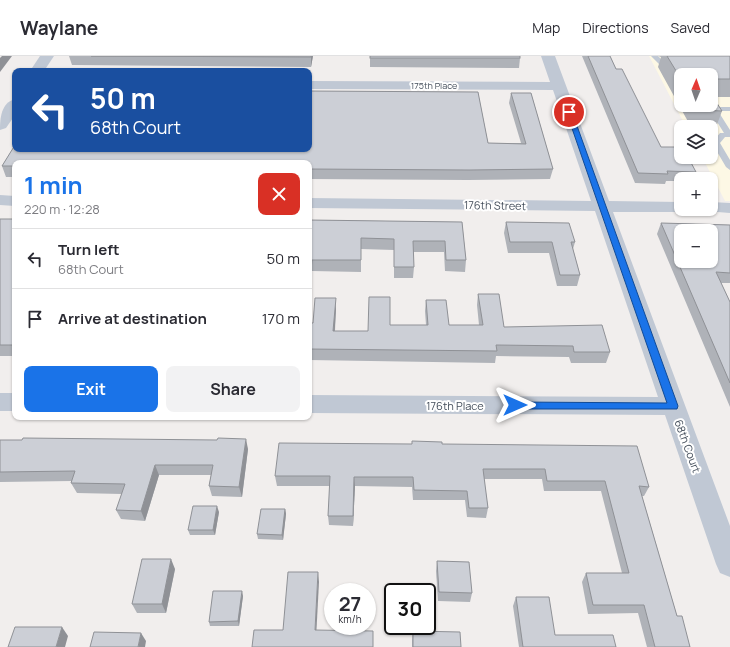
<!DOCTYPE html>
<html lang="en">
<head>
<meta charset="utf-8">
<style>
	body { margin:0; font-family:Manrope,sans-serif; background:#f2f2f3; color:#2b2b33; height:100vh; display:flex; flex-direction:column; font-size:15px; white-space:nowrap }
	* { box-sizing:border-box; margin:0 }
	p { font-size:13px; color:#7c7c81 }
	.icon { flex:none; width:22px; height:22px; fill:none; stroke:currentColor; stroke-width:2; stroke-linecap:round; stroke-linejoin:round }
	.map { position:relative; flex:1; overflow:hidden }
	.side { position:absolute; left:12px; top:104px; width:300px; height:260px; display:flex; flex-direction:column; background:#fff; border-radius:8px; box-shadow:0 1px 3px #0004 }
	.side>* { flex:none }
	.guide { position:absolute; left:12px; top:12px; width:300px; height:84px; border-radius:8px; box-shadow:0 1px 3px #0004; background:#1a4fa0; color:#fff; overflow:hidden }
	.needle { width:26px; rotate:2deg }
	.buttons { position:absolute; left:674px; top:12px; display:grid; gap:8px }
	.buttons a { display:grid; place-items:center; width:44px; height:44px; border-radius:8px; background:#fff; box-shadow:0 1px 3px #0004; font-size:20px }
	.speed { position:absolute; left:324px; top:527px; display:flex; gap:8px; font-size:20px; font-weight:700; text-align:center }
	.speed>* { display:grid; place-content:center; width:52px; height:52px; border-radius:50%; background:#fff; box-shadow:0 1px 3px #0004; line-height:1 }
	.speed small { font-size:10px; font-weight:400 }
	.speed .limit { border:2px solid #111; border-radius:6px; background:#fff; color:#111 }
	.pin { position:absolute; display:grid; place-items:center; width:34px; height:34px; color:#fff; margin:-17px; border:2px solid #fff; border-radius:50%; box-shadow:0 1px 4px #0007 }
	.me { position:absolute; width:44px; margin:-22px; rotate:90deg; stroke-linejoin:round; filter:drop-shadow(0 0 3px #0008) }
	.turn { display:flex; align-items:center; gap:14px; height:84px; padding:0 12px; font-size:18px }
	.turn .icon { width:52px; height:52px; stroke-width:2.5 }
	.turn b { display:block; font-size:28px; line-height:34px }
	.round { display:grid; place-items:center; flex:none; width:42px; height:42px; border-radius:8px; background:#f2f2f3 }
	.headline { display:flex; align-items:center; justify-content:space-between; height:68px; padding:0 12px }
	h1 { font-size:24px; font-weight:700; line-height:30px; color:#1a73e8 }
	.primary-button { display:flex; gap:8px; margin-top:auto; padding:8px 12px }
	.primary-button a { flex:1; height:46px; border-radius:8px; background:#1a73e8; color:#fff; font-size:16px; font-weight:700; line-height:46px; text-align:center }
	.primary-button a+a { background:#f2f2f3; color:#2b2b33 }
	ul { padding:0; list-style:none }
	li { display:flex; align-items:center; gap:12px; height:60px; padding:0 12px; border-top:1px solid #e1e1e2 }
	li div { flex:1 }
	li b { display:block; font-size:15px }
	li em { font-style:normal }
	header { display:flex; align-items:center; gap:24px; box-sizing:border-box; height:56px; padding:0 20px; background:#fff; border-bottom:1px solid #e1e1e2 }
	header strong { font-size:19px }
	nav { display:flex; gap:22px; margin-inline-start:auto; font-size:14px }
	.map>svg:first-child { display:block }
</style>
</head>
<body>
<header>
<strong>Waylane</strong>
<nav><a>Map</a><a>Directions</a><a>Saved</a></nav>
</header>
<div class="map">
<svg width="730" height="591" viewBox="0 0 730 591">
	<rect width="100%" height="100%" fill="#f1eeed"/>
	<path fill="#fdf8e5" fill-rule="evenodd" d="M649 0H730V145H725L702 101H711V71H686ZM681 19H711V49H681Z"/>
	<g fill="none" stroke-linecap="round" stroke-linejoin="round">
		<g fill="#c0c8d4" fill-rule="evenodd">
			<path d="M651 0H658L664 6 676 10 673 12 660 9Z"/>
			<path d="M710 51H730V55H718L730 74V81H725L720 87 730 104V114L726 111 712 87 720 77H724L709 53Z"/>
		</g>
		<g fill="#c0c8d4" fill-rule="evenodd">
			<path d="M40 0H54L44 15H30Z"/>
			<path d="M541 0H555L609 145 681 146V153H689L681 156H613L730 470V521L720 517 716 508 665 359 309 357V339L658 341 595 155 309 152V142L591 145 553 34 309 33V25L550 26Z"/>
			<path d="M15 43V59L6 72 0 74C0 62 1 47 15 43Z"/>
			<path d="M0 139 15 140V150L0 149Z"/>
			<path d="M711 146 730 147V157L705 155 703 153H711Z"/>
			<rect x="0" y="337" width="15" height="18"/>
		</g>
	</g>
	<g fill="#afb2b8" fill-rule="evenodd">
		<path d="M69 0H313L311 11 72 9Z"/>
		<path d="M370 0 520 2 519 12 370 11Z"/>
		<path d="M582 0H610L616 13 661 91 696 116 693 123H681V125H666L665 128 635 127Z"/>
		<path d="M658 0H730V41H713L722 55 715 74H711V71H691L658 11 661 1ZM681 19H711V49H681Z"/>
		<path d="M309 35 478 36 488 87H521L509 47 511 37H531L553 113 550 123 468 124 309 123V107H15V121H6L2 110 15 89V93H309Z"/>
		<rect x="0" y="163" width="15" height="137"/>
		<path d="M309 164 462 166 466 204 465 216 445 215 444 196H413L414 211 413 222H394V194L361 193V216L312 215 311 225H309Z"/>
		<path d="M506 166 575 186 573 193 580 219 577 230H557L549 197H508L504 177Z"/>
		<path d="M661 167 730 169V227H721L730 246V351L657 178Z"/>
		<path d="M478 238 504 271 610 296 606 307H571L569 301 496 300 495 307 309 304V267H313L336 253 335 275H368L390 269H426L425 255 426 244 449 269H479L477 249Z"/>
		<path d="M0 384H22L248 393 242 441 212 440 209 430 211 419H159L145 465 121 463 116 454 122 438 77 437 71 427 72 425 0 426Z"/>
		<path d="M442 388 649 431 644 440H642L677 560 690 591H647L638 557 588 558 582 526 586 517H622L601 435H544L542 423H484L488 452 486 462 467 461 465 444H413L412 431 355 430 353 470 329 469 328 460 330 430H277L275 420Z"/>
		<path d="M285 453 286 458 283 484 258 483 257 478Z"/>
		<path d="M219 456 215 479H190L188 474Z"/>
		<path d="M437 505 472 537 470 546 438 545 436 515Z"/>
		<path d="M175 513 166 557H137L132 548Z"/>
		<path d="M243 540 239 570H210L209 566Z"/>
		<path d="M516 541 555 579 616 591H519L513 550Z"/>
		<path d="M413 575 461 591H412V584Z"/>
	</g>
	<g fill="#8f9196">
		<path d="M2 0H12L0 16V2Z"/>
		<path d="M311 0H313L311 11Z"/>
		<path d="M312 204V215L311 225V214Z"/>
		<path d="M336 242V253L334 286 333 275Z"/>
		<path d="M246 383 248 393 242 441 239 431Z"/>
		<path d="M155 409 159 419 145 465 141 455Z"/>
		<path d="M354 421 355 430 353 470V460Z"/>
		<path d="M217 450 219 456 215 479 213 474Z"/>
		<path d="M285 453 286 458 283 484 282 479Z"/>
		<path d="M171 503 175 513 166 557 162 548Z"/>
		<path d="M318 516 319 526 316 583 315 574Z"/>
		<path d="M242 535 243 540 239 570 238 565Z"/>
		<path d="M62 571 68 580 65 591H56Z"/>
		<path d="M141 577 146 585 145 591H138Z"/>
	</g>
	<g fill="#cccfd6" stroke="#8f9196" fill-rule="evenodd">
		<path d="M91 0H311V1Z"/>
		<rect x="370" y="0" width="150" height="2"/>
		<path d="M588 0H610L616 13H622L661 91H681V101H688L696 116 667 115 668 118 638 117Z"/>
		<path d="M667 0H730V23H711V19H681V23Z"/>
		<path d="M309 35 478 36 488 87 526 88 511 37H531L553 113 469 114 309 113V107H15V110H2L15 89V93H309Z"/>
		<path d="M711 38 722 55 699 54 696 49H711Z"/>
		<rect x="0" y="163" width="15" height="126"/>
		<path d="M309 164 462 166 466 204H446L445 185H413L414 211H394V183L361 182V204H312L311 214H309Z"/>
		<path d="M506 166 569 167 575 186H571L580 219H560L552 186H510Z"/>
		<path d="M661 167 730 169V217L716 216 730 246V327ZM681 175H711V205H681Z"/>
		<path d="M478 238H499L504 271 602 269 610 296H574L573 290 496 289 497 295 309 293V267H313L315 242H336L333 275H368L369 241H390V269H428L426 244H446L449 269H483Z"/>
		<path d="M23 382 217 384 218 382 246 383 239 431 209 430 213 409H155L141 455 116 454 125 428 71 427 75 415 0 416V384H22Z"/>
		<path d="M412 385 442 386V388L637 390 649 431 639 430 677 560H682L690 591H655L644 549H593L586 517H629L605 425H547L545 413H483L488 452H469L467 435 414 434 413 421H354L353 460H328L330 420H275L279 387 412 388Z"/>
		<path d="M193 450H217L213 474H188Z"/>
		<path d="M261 453H285L282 479 257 478Z"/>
		<path d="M142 503H171L162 548H132Z"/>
		<path d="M437 505 469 506 472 537 439 536Z"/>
		<path d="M288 516H318L315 574 373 575V591H252L254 574H283Z"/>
		<path d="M213 535H242L238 565 209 566Z"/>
		<path d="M516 541H549L555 579H613L616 591H523Z"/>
		<path d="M15 571H62L56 591H8Z"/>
		<path d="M413 575 460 576 461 591H413Z"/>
		<path d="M94 576 141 577 138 591H90Z"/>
	</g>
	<path fill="#1a73e8" stroke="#114b97" d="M566 55 572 56 678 350 677 353H515L510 349 515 346 667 347Z"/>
	<g text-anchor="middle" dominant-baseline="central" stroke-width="4" stroke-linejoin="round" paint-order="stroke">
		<g font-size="9" fill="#454f5c" stroke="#fff">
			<text x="434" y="29">175th Place</text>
		</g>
		<g font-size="11" fill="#454f5c" stroke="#fff">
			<text transform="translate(495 149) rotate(1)">176th Street</text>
			<text x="455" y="349">176th Place</text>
			<text transform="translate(688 390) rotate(70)">68th Court</text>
		</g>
	</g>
</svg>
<div class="buttons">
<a><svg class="needle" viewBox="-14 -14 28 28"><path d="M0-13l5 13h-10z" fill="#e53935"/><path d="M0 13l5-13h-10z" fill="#7c7c81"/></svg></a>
<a><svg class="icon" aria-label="layers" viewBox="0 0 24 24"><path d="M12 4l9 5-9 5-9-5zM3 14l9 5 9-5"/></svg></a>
<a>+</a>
<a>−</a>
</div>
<div class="speed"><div>27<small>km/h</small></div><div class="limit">30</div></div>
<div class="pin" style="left:569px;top:56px;background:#d93025"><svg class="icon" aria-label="arrive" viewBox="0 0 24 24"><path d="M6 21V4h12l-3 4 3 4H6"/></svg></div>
<svg class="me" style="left:515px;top:349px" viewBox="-20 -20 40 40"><path d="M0-17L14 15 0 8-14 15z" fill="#1a73e8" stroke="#fff" stroke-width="4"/></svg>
<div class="guide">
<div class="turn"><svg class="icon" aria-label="left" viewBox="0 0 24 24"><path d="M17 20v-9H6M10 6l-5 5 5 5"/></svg><div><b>50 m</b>68th Court</div></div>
</div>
<section class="side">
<div class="headline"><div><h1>1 min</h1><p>220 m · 12:28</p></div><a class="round" style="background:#d93025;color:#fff"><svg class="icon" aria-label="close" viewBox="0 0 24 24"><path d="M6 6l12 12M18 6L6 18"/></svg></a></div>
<ul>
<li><svg class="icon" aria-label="left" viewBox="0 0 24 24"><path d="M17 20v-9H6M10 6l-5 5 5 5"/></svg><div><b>Turn left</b><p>68th Court</p></div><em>50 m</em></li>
<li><svg class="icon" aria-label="arrive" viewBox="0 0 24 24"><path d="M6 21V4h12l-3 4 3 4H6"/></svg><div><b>Arrive at destination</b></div><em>170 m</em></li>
</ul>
<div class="primary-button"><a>Exit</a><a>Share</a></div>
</section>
</div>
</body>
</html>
